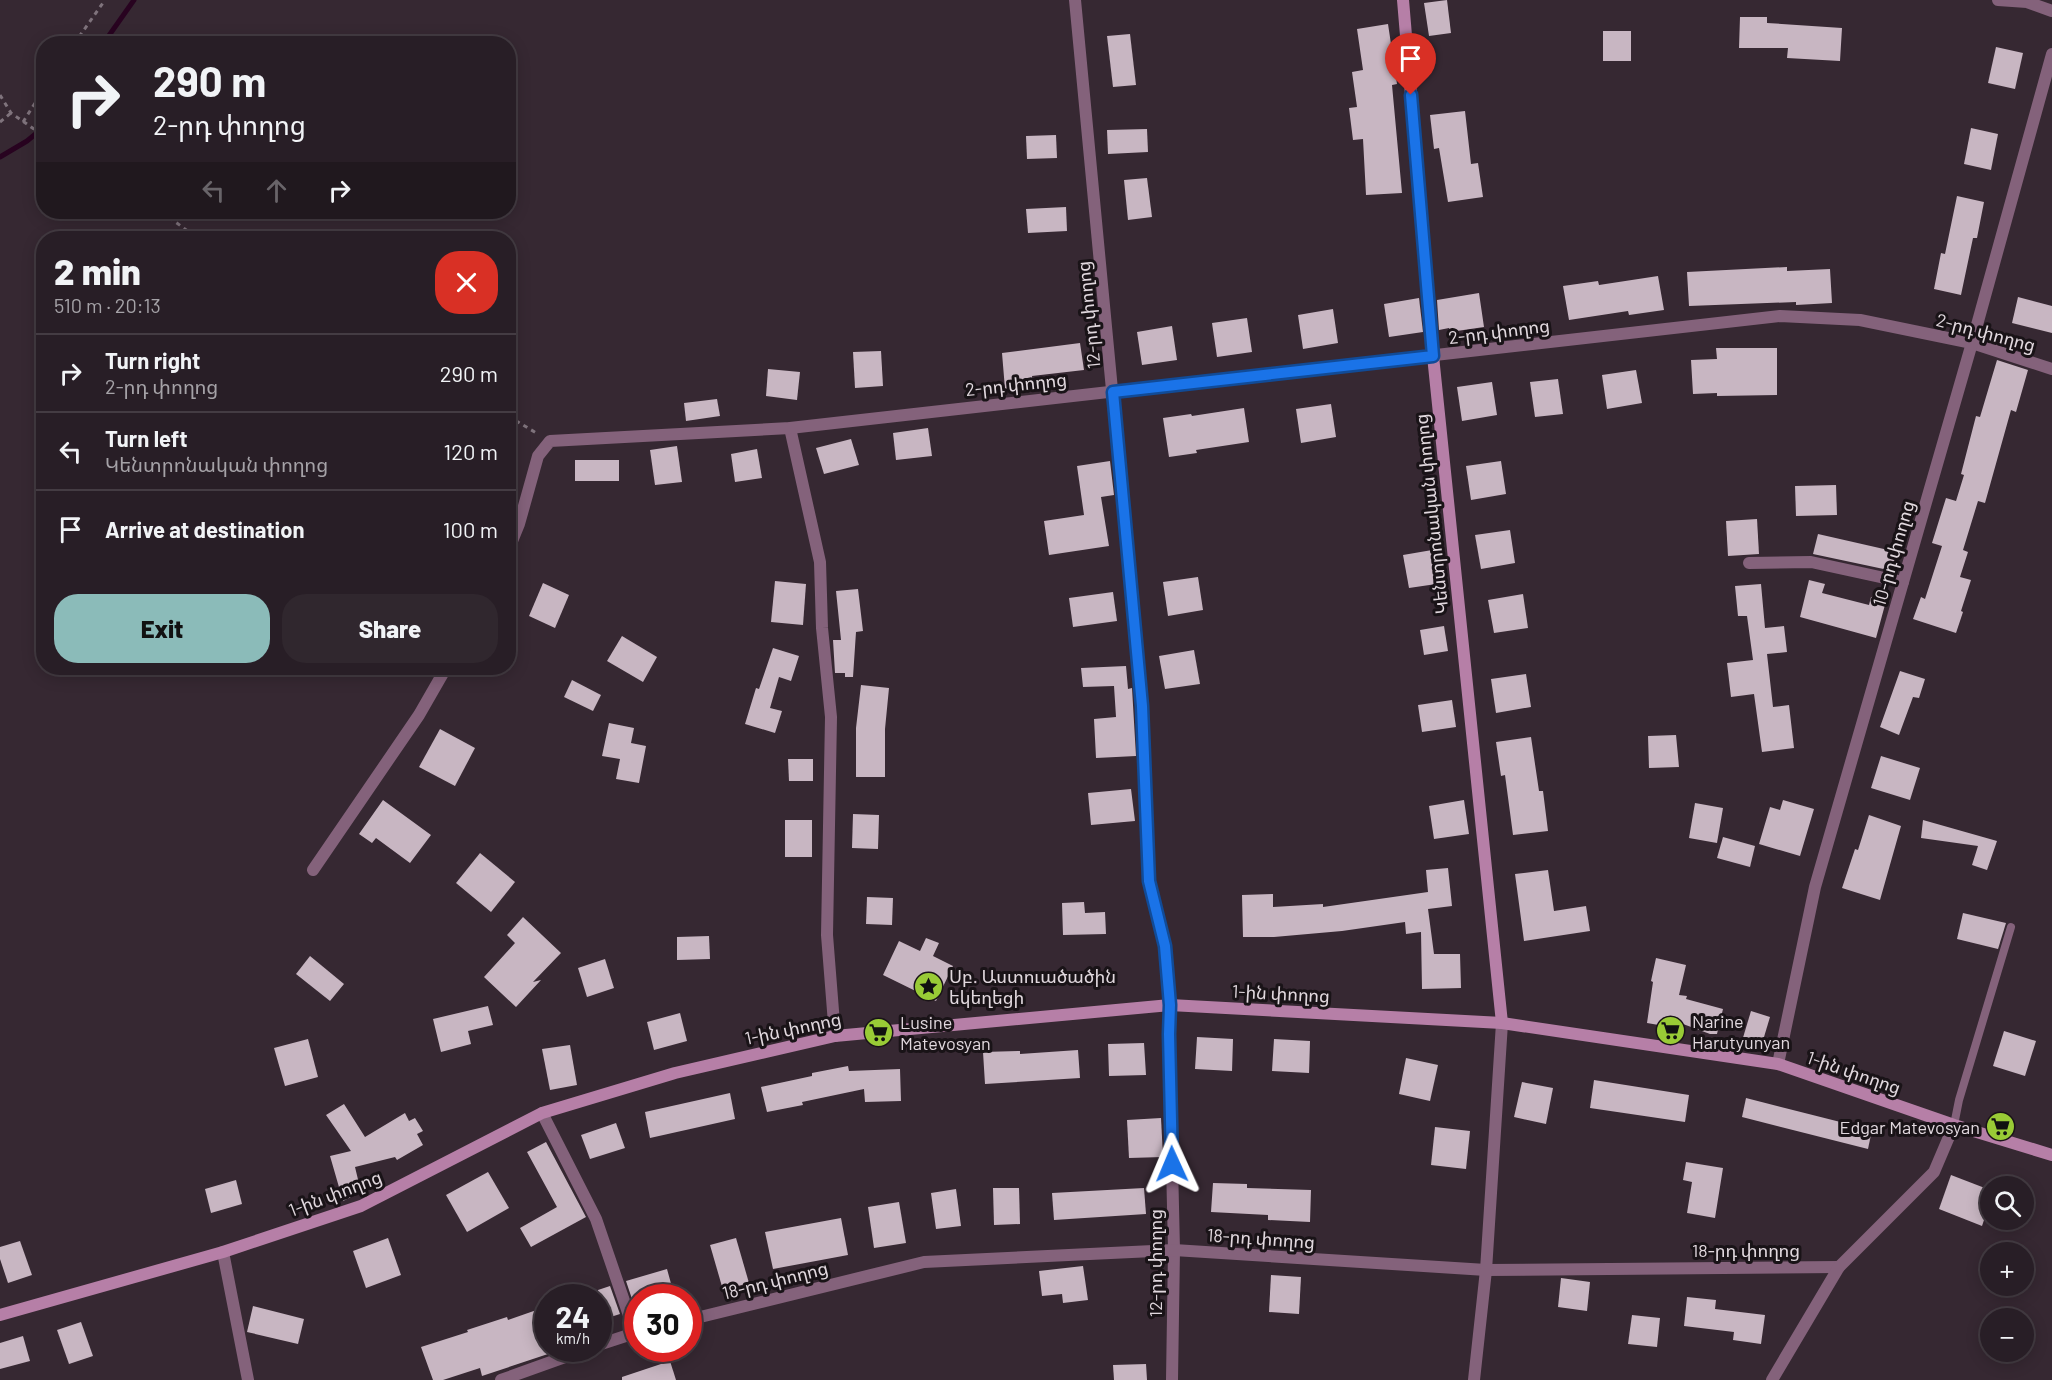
<!DOCTYPE html>
<html lang="en">
<head>
<meta charset="utf-8">
<style>
	body { margin:0; font-family:Barlow,"Noto Sans Armenian",sans-serif; background:#30272e; color:#f1f3f6; height:100vh; display:flex; flex-direction:column; font-size:22px; white-space:nowrap }
	* { box-sizing:border-box; margin:0 }
	p { font-size:20px; color:#a5a2a7 }
	.icon { flex:none; width:33px; height:33px; fill:none; stroke:currentColor; stroke-width:2; stroke-linecap:round; stroke-linejoin:round }
	.map { position:relative; flex:1; overflow:hidden }
	.sheet { position:absolute; left:36px; top:231px; width:480px; height:444px; display:flex; flex-direction:column; background:#281e26; border-radius:24px; box-shadow:0 3px 15px #0003,0 0 0 2px #443c43 }
	.sheet>* { flex:none }
	.top-card { position:absolute; left:36px; top:36px; width:480px; height:183px; border-radius:24px; box-shadow:0 3px 15px #0003,0 0 0 2px #443c43; background:#281e26; color:#f1f3f6; overflow:hidden }
	.controls { position:absolute; left:1980px; top:1176px; display:grid; gap:12px }
	.controls a { display:grid; place-items:center; width:54px; height:54px; border-radius:50%; background:#281e26; box-shadow:0 3px 15px #0003,0 0 0 2px #443c43; font-size:30px }
	.speed { position:absolute; left:534px; top:1284px; display:flex; gap:12px; font-size:30px; font-weight:700; text-align:center }
	.speed>* { display:grid; place-content:center; width:78px; height:78px; border-radius:50%; background:#281e26; box-shadow:0 3px 15px #0003,0 0 0 2px #443c43; line-height:1 }
	.speed small { font-size:15px; font-weight:400 }
	.speed .limit { border:9px solid #d22; background:#fff; color:#111 }
	.pin { position:absolute; display:grid; place-items:center; width:51px; height:51px; color:#fff; margin:-62px -26px; border-radius:50% 50% 50% 0; rotate:-45deg; box-shadow:0 0 6px #0007 }
	.pin .icon { rotate:45deg }
	.me { position:absolute; width:66px; margin:-33px; rotate:359deg; stroke-linejoin:round; filter:drop-shadow(0 0 4px #0008) }
	.turn { display:flex; align-items:center; gap:21px; height:126px; padding:0 18px; font-size:27px }
	.turn .icon { width:78px; height:78px; stroke-width:2.5 }
	.turn b { display:block; font-size:42px; line-height:51px }
	.lanes { display:flex; align-items:center; height:57px; padding:0 18px; background:#0003; justify-content:center; gap:30px; direction:ltr }
	.lanes .off { opacity:.35 }
	.round { display:grid; place-items:center; flex:none; width:63px; height:63px; border-radius:24px; background:#30272e }
	.overview { display:flex; align-items:center; justify-content:space-between; height:102px; padding:0 18px }
	h1 { font-size:36px; font-weight:800; line-height:45px }
	.action { display:flex; gap:12px; margin-top:auto; padding:12px 18px }
	.action a { flex:1; height:69px; border-radius:24px; background:#8bbbb9; color:#111; font-size:24px; font-weight:800; line-height:69px; text-align:center }
	.action a+a { background:#30272e; color:#f1f3f6 }
	ul { padding:0; list-style:none }
	li { display:flex; align-items:center; gap:18px; height:78px; padding:0 18px; border-top:2px solid #443c43 }
	li div { flex:1 }
	li b { display:block; font-size:22px }
	li em { font-style:normal }
	.map>svg:first-child { display:block }
</style>
</head>
<body>
<div class="map">
<svg width="2052" height="1380" viewBox="0 0 2052 1380">
	<rect width="100%" height="100%" fill="#362832"/>
	<g fill="none" stroke-linecap="round" stroke-linejoin="round">
		<g stroke="#280320" stroke-width="5">
			<path d="M103 44 134 0"/>
			<path d="M0 157 27 141 44 127"/>
		</g>
	</g>
	<g fill="#c8b6c2">
		<path d="M1447 0 1451 33 1429 36 1424 3Z"/>
		<path d="M1740 17H1767V23L1842 28 1840 61 1787 58 1788 48H1739Z"/>
		<path d="M1388 24 1397 84 1392 85 1402 193 1366 195 1363 139 1353 140 1349 108 1357 107 1352 72 1363 70 1357 29Z"/>
		<rect x="1603" y="31" width="28" height="30"/>
		<path d="M1130 34 1136 85 1113 87 1107 36Z"/>
		<path d="M1996 47 2023 53 2015 89 1988 83Z"/>
		<path d="M1465 111 1471 164 1478 163 1483 197 1448 202 1439 148 1434 149 1430 115Z"/>
		<path d="M1971 128 1998 134 1991 170 1964 164Z"/>
		<path d="M1147 129 1148 152 1108 154 1107 130Z"/>
		<path d="M1056 135 1057 158 1027 159 1026 136Z"/>
		<path d="M1147 178 1152 217 1128 220 1124 180Z"/>
		<path d="M1957 196 1984 202 1977 238H1973L1961 295 1934 289 1941 253 1945 254Z"/>
		<path d="M1066 207 1067 231 1028 233 1026 209Z"/>
		<path d="M1787 267V271L1830 269 1832 303 1796 305V302L1689 306 1687 272Z"/>
		<path d="M1658 276 1664 310 1629 315 1628 311 1569 320 1563 286 1598 281 1599 285Z"/>
		<path d="M1479 293 1484 327 1450 332 1449 328 1439 330 1437 300Z"/>
		<path d="M2018 297 2052 306V333L2012 323Z"/>
		<path d="M1419 298 1423 332 1389 337 1384 304Z"/>
		<path d="M1333 309 1338 343 1303 349 1298 315Z"/>
		<path d="M1247 318 1252 352 1217 357 1212 323Z"/>
		<path d="M1172 326 1177 360 1142 365 1137 332Z"/>
		<path d="M1080 343 1084 370 1032 376 1033 386 1005 389 1002 353Z"/>
		<path d="M1716 348H1777V395L1717 396V393L1693 394 1691 360 1717 359Z"/>
		<path d="M881 351 883 386 855 388 853 352Z"/>
		<path d="M1997 360 2028 370 2016 412 2011 410 1985 503 1978 501 1963 550 1968 552 1960 577 1971 580 1961 611 1963 612 1956 633 1913 619 1921 597 1925 599 1942 546 1932 543 1946 498 1956 501 1964 475 1961 474 1976 416 1980 417Z"/>
		<path d="M768 369 800 372 797 400 766 396Z"/>
		<path d="M1636 370 1642 403 1607 409 1602 375Z"/>
		<path d="M1558 379 1563 414 1535 417 1530 382Z"/>
		<path d="M1492 382 1497 415 1462 421 1457 387Z"/>
		<path d="M717 399 720 416 686 421 684 403Z"/>
		<path d="M1331 404 1336 437 1301 443 1296 409Z"/>
		<path d="M1244 408 1249 442 1196 450 1197 453 1169 457 1163 418 1191 414 1192 416Z"/>
		<path d="M928 428 932 456 896 460 893 433Z"/>
		<path d="M851 439 859 465 824 474 816 448Z"/>
		<path d="M677 446 682 482 655 485 650 450Z"/>
		<path d="M757 449 762 478 735 482 731 454Z"/>
		<rect x="575" y="460" width="44" height="21"/>
		<path d="M1110 461 1114 495 1101 497 1109 546 1049 555 1044 521 1084 515 1077 466Z"/>
		<path d="M1501 461 1506 494 1471 500 1466 466Z"/>
		<path d="M1836 485 1837 515 1796 516 1795 486Z"/>
		<path d="M1757 519 1759 554 1728 556 1726 521Z"/>
		<path d="M1510 530 1515 563 1481 569 1475 535Z"/>
		<path d="M1818 534 1897 552 1893 571 1813 554Z"/>
		<path d="M1438 549 1443 583 1409 588 1403 555Z"/>
		<path d="M1198 577 1203 610 1168 616 1163 582Z"/>
		<path d="M1809 580 1825 584 1822 593 1869 605 1871 597 1886 601 1876 638 1800 617Z"/>
		<path d="M775 581 806 584 803 625 771 622Z"/>
		<path d="M543 583 569 595 555 628 529 616Z"/>
		<path d="M1761 584 1765 628 1784 626 1787 652 1767 654 1773 707 1789 705 1794 748 1762 752 1754 694 1731 697 1727 663 1753 660 1747 616H1738L1735 586Z"/>
		<path d="M858 589 863 631 856 632 853 677H845V673H835L833 640H841L836 591Z"/>
		<path d="M1113 592 1117 621 1073 627 1069 598Z"/>
		<path d="M1523 594 1528 628 1494 633 1488 600Z"/>
		<path d="M1444 626 1448 651 1424 655 1420 630Z"/>
		<path d="M622 636 657 657 643 682 607 661Z"/>
		<path d="M773 648 799 656 791 681 779 677 770 708 782 711 775 733 745 724 756 688 759 689Z"/>
		<path d="M1194 650 1200 684 1165 689 1159 656Z"/>
		<path d="M1126 666 1128 689 1132 688 1136 756 1096 758 1094 719 1116 717 1114 686 1083 687 1081 668Z"/>
		<path d="M1900 671 1925 679 1919 698 1913 697 1899 735 1880 727Z"/>
		<path d="M1526 674 1531 707 1496 713 1491 679Z"/>
		<path d="M572 680 601 695 593 711 564 697Z"/>
		<path d="M861 685 889 688 885 729V777H856V728Z"/>
		<path d="M1452 700 1456 727 1422 732 1418 705Z"/>
		<path d="M609 723 634 728 631 743 646 746 639 783 616 779 620 759 602 756Z"/>
		<path d="M440 729 475 748 455 786 419 767Z"/>
		<path d="M1676 735 1679 767 1649 768 1648 736Z"/>
		<path d="M1531 737 1539 791H1543L1548 831 1513 835 1505 775 1501 776 1496 742Z"/>
		<path d="M1881 756 1920 768 1910 800 1871 788Z"/>
		<path d="M788 759H813V781H789Z"/>
		<path d="M1131 789 1135 821 1091 825 1088 793Z"/>
		<path d="M383 800 431 835 410 863 376 838 372 843 359 834Z"/>
		<path d="M1464 800 1469 834 1434 839 1429 806Z"/>
		<path d="M1783 800 1814 809 1800 856 1759 844 1770 807 1780 810Z"/>
		<path d="M1695 803 1723 808 1717 843 1689 838Z"/>
		<path d="M853 814 879 815 878 849 852 848Z"/>
		<path d="M1869 815 1901 826 1880 900 1842 888 1855 849 1858 850Z"/>
		<rect x="785" y="820" width="27" height="37"/>
		<path d="M1923 820 1997 841 1987 870 1972 865 1978 846 1921 838Z"/>
		<path d="M1723 837 1755 846 1750 867 1717 858Z"/>
		<path d="M480 853 515 882 491 912 456 883Z"/>
		<path d="M1448 868 1452 906 1428 909 1434 954H1460L1461 988 1422 989 1421 932 1406 934 1405 922 1342 931 1274 937H1243L1242 895 1273 894V907L1323 904V907L1428 892 1426 870Z"/>
		<path d="M1548 870 1554 911 1586 906 1590 931 1524 941 1515 874Z"/>
		<path d="M867 897 893 898 892 925 866 924Z"/>
		<path d="M1084 902 1085 913 1105 912 1106 934 1063 935 1062 903Z"/>
		<path d="M1963 913 2006 923 1998 949 1957 939Z"/>
		<path d="M523 917 561 953 533 982 541 980 516 1007 484 977 515 943 507 935Z"/>
		<path d="M709 936 710 959 677 960V937Z"/>
		<path d="M926 938 939 943 933 956 953 966 936 1001 883 975 899 941 920 951Z"/>
		<path d="M310 956 344 984 330 1001 296 974Z"/>
		<path d="M1656 958 1686 965 1679 995 1687 996 1686 999 1723 1009 1717 1034H1710L1683 1024 1682 1029 1647 1023 1653 982 1651 981Z"/>
		<path d="M605 959 614 988 587 997 578 968Z"/>
		<path d="M488 1006 493 1025 468 1031 471 1044 441 1052 433 1019Z"/>
		<path d="M1751 1011 1770 1017 1761 1047 1742 1041Z"/>
		<path d="M680 1013 687 1041 654 1050 647 1022Z"/>
		<path d="M2004 1031 2036 1041 2025 1076 1993 1066Z"/>
		<path d="M1197 1037 1233 1039 1232 1071 1195 1069Z"/>
		<path d="M308 1039 318 1077 285 1086 274 1048Z"/>
		<path d="M1274 1039 1310 1041 1309 1073 1272 1071Z"/>
		<path d="M1144 1043 1146 1075 1109 1076 1108 1044Z"/>
		<path d="M570 1045 577 1085 550 1090 542 1049Z"/>
		<path d="M1078 1050 1080 1078 985 1084 983 1052 1020 1051V1054Z"/>
		<path d="M1406 1058 1438 1065 1430 1101 1399 1094Z"/>
		<path d="M848 1066 849 1071 900 1069 901 1101 865 1102 864 1089 802 1102 803 1105 767 1112 761 1087 812 1076V1073Z"/>
		<path d="M1594 1080 1689 1095 1685 1122 1590 1108Z"/>
		<path d="M1522 1082 1553 1088 1546 1124 1514 1117Z"/>
		<path d="M730 1093 735 1119 650 1138 645 1112Z"/>
		<path d="M1746 1098 1872 1130 1868 1149 1742 1117Z"/>
		<path d="M344 1104 365 1137 405 1113 409 1121 415 1118 423 1131 417 1134 423 1145 397 1160 395 1157 355 1167 361 1192 343 1201 330 1156 351 1151 326 1115Z"/>
		<path d="M1161 1118 1163 1157 1129 1158 1127 1120Z"/>
		<path d="M616 1123 625 1148 590 1159 581 1135Z"/>
		<path d="M1435 1127 1470 1131 1466 1169 1431 1165Z"/>
		<path d="M546 1142 586 1217 531 1247 520 1228 557 1207 527 1152Z"/>
		<path d="M1686 1162 1723 1168 1715 1218 1687 1213 1692 1182 1683 1180Z"/>
		<path d="M488 1172 509 1208 467 1232 446 1195Z"/>
		<path d="M1951 1175 1990 1190V1202L1982 1226 1939 1209Z"/>
		<path d="M236 1180 242 1204 211 1213 205 1189Z"/>
		<path d="M1213 1183 1247 1184V1188L1311 1190 1310 1222 1268 1220V1215L1211 1212Z"/>
		<path d="M993 1188H1019L1020 1224 994 1225Z"/>
		<path d="M1144 1188 1146 1214 1054 1220 1052 1193Z"/>
		<path d="M956 1189 961 1226 936 1229 931 1193Z"/>
		<path d="M899 1202 906 1243 874 1248 868 1207Z"/>
		<path d="M841 1218 848 1255 773 1269 765 1232Z"/>
		<path d="M388 1238 401 1275 366 1288 353 1251Z"/>
		<path d="M736 1238 749 1283 723 1290 710 1245Z"/>
		<path d="M20 1241 32 1275 8 1283 0 1259V1247Z"/>
		<path d="M1083 1266 1088 1300 1063 1303 1062 1294 1042 1296 1039 1271Z"/>
		<path d="M667 1269 675 1298H638V1308H635L626 1281Z"/>
		<path d="M1271 1275 1301 1277 1299 1314 1269 1312Z"/>
		<path d="M1561 1278 1590 1282 1587 1311 1558 1307Z"/>
		<path d="M610 1286 620 1314 598 1321V1290Z"/>
		<path d="M1687 1297 1716 1300 1715 1309 1765 1315 1761 1344 1733 1340 1734 1332 1684 1326Z"/>
		<path d="M253 1306 304 1319 298 1344 247 1332Z"/>
		<path d="M548 1306V1354L482 1376 480 1368 443 1380H433L421 1347 468 1332 467 1330 507 1317 508 1320Z"/>
		<path d="M1632 1315 1660 1318 1657 1347 1628 1344Z"/>
		<path d="M81 1322 93 1356 69 1364 57 1330Z"/>
		<path d="M23 1336 30 1361 0 1369V1343Z"/>
		<path d="M670 1361 676 1380H622V1377Z"/>
		<path d="M1146 1364 1147 1380H1114L1113 1365Z"/>
	</g>
	<g fill="none" stroke-linecap="round" stroke-linejoin="round">
		<g stroke="#7f737c" stroke-width="3" stroke-dasharray="4.5 4.5" stroke-linecap="butt">
			<path d="M74 44 105 0"/>
			<path d="M0 95 11 113 44 136"/>
			<path d="M0 122 11 113"/>
			<path d="M23 122 44 89"/>
			<path d="M162 212 197 238"/>
			<path d="M508 416 538 434"/>
		</g>
		<path stroke="#84627b" stroke-width="8" d="M1954 1125 1959 1100 2011 927"/>
		<g stroke="#84627b" stroke-width="12">
			<path d="M1075 0 1142 706 1149 881 1165 946 1170 1005 1169 1034 1174 1250 1172 1380"/>
			<path d="M1998 0 2027 2 2052 11"/>
			<path d="M790 428 820 562 822 628 831 717 827 935 835 1036"/>
			<path d="M508 551 519 524 538 456 550 441 790 428 1780 316 1860 320 1972 343 2052 369"/>
			<path d="M1749 563 1811 562 1903 582"/>
			<path d="M313 870 419 715 446 668"/>
			<path d="M1778 1064 1815 887 1972 343 2052 54"/>
			<path d="M542 1113 596 1219 635 1333"/>
			<path d="M223 1252 248 1380"/>
			<path d="M688 1320 924 1262 1174 1250 1486 1270 1839 1267"/>
			<path d="M598 1345 638 1332"/>
			<path d="M501 1380 590 1348"/>
			<path d="M1474 1380 1486 1270 1502 1023"/>
			<path d="M1772 1380 1839 1267 1934 1172 1954 1125"/>
		</g>
		<g stroke="#b67fa7" stroke-width="12">
			<path d="M1403 0 1433 356 1502 1023"/>
			<path d="M0 1315 223 1252 361 1206 542 1113 675 1073 835 1036 1170 1005 1502 1023 1778 1064 1954 1125 2052 1155"/>
		</g>
	</g>
	<g fill="none" stroke-linecap="round" stroke-linejoin="round">
		<defs>
			<path id="route" d="M1172 1164 1169 1034 1170 1005 1165 946 1149 881 1142 706 1113 392 1433 356 1411 95"/>
		</defs>
		<use href="#route" stroke="#114b97" stroke-width="15"/>
		<use href="#route" stroke="#1a73e8" stroke-width="10"/>
	</g>
	<defs>
		<symbol id="sight-disc" viewBox="-11 -11 22 22"><circle r="9.5" fill="#99cb36" stroke="#191317"/><path d="M0-6L1.8-2.2L6-1.7L2.9 1.2L3.7 5.4L0 3.3L-3.7 5.4L-2.9 1.2L-6-1.7L-1.8-2.2Z" fill="#111"/></symbol>
		<symbol id="supermarket-disc" viewBox="-11 -11 22 22"><circle r="9.5" fill="#99cb36" stroke="#191317"/><path d="M-6-5.5h2.5l.6 2H6L4.5 2H-2.5L-4.4-4H-6ZM-1.5 3.2a1.3 1.3 0 1 0 .1 0ZM3 3.2a1.3 1.3 0 1 0 .1 0Z" fill="#111"/></symbol>
	</defs>
	<g fill-rule="evenodd">
		<use href="#sight-disc" x="912" y="970" width="33" height="33"/>
		<use href="#supermarket-disc" x="1654" y="1014" width="33" height="33"/>
		<use href="#supermarket-disc" x="862" y="1016" width="33" height="33"/>
		<use href="#supermarket-disc" x="1984" y="1110" width="33" height="33"/>
	</g>
	<g text-anchor="middle" dominant-baseline="central" stroke-width="6" stroke-linejoin="round" paint-order="stroke">
		<g font-size="18" fill="#e1d8de" stroke="#191317">
			<text transform="translate(1088 315) rotate(-96)">12-րդ փողոց</text>
			<text transform="translate(1499 331) rotate(-7)">2-րդ փողոց</text>
			<text transform="translate(1986 332) rotate(15)">2-րդ փողոց</text>
			<text transform="translate(1016 384) rotate(-6)">2-րդ փողոց</text>
			<text transform="translate(1431 514) rotate(-96)">Կենտրոնական փողոց</text>
			<text transform="translate(1893 553) rotate(-74)">10-րդ փողոց</text>
			<text transform="translate(1281 993) rotate(3)">1-ին փողոց</text>
			<text transform="translate(793 1028) rotate(-12)">1-ին փողոց</text>
			<text transform="translate(1854 1072) rotate(19)">1-ին փողոց</text>
			<text transform="translate(335 1193) rotate(-21)">1-ին փողոց</text>
			<text transform="translate(1261 1238) rotate(4)">18-րդ փողոց</text>
			<text x="1746" y="1250">18-րդ փողոց</text>
			<text transform="translate(1155 1263) rotate(-90)">12-րդ փողոց</text>
			<text transform="translate(775 1280) rotate(-14)">18-րդ փողոց</text>
		</g>
		<g font-size="18" fill="#e1d8de" stroke="#191317" text-anchor="start">
			<text x="949" y="976">Սբ. Աստուածածին<tspan x="949" dy="21">եկեղեցի</tspan></text>
			<text x="1692" y="1021">Narine<tspan x="1692" dy="21">Harutyunyan</tspan></text>
			<text x="900" y="1022">Lusine<tspan x="900" dy="21">Matevosyan</tspan></text>
			<text x="1980" y="1127" text-anchor="end">Edgar Matevosyan</text>
		</g>
	</g>
</svg>
<div class="controls">
<a><svg class="icon" aria-label="search" viewBox="0 0 24 24"><circle cx="10" cy="10" r="6"/><path d="M15 15l6 6"/></svg></a>
<a>+</a>
<a>−</a>
</div>
<div class="speed"><div>24<small>km/h</small></div><div class="limit">30</div></div>
<div class="pin" style="left:1411px;top:95px;background:#d93025"><svg class="icon" aria-label="arrive" viewBox="0 0 24 24"><path d="M6 21V4h12l-3 4 3 4H6"/></svg></div>
<svg class="me" style="left:1172px;top:1164px" viewBox="-20 -20 40 40"><path d="M0-17L14 15 0 8-14 15z" fill="#1a73e8" stroke="#fff" stroke-width="4"/></svg>
<div class="top-card">
<div class="turn"><svg class="icon" aria-label="right" viewBox="0 0 24 24"><path d="M7 20v-9h11M14 6l5 5-5 5"/></svg><div><b>290 m</b>2-րդ փողոց</div></div>
<div class="lanes"><svg class="icon off" aria-label="left" viewBox="0 0 24 24"><path d="M17 20v-9H6M10 6l-5 5 5 5"/></svg><svg class="icon off" aria-label="ahead" viewBox="0 0 24 24"><path d="M12 20V5M6 11l6-6 6 6"/></svg><svg class="icon" aria-label="right" viewBox="0 0 24 24"><path d="M7 20v-9h11M14 6l5 5-5 5"/></svg></div>
</div>
<section class="sheet">
<div class="overview"><div><h1>2 min</h1><p>510 m · 20:13</p></div><a class="round" style="background:#d93025;color:#fff"><svg class="icon" aria-label="close" viewBox="0 0 24 24"><path d="M6 6l12 12M18 6L6 18"/></svg></a></div>
<ul>
<li><svg class="icon" aria-label="right" viewBox="0 0 24 24"><path d="M7 20v-9h11M14 6l5 5-5 5"/></svg><div><b>Turn right</b><p>2-րդ փողոց</p></div><em>290 m</em></li>
<li><svg class="icon" aria-label="left" viewBox="0 0 24 24"><path d="M17 20v-9H6M10 6l-5 5 5 5"/></svg><div><b>Turn left</b><p>Կենտրոնական փողոց</p></div><em>120 m</em></li>
<li><svg class="icon" aria-label="arrive" viewBox="0 0 24 24"><path d="M6 21V4h12l-3 4 3 4H6"/></svg><div><b>Arrive at destination</b></div><em>100 m</em></li>
</ul>
<div class="action"><a>Exit</a><a>Share</a></div>
</section>
</div>
</body>
</html>
